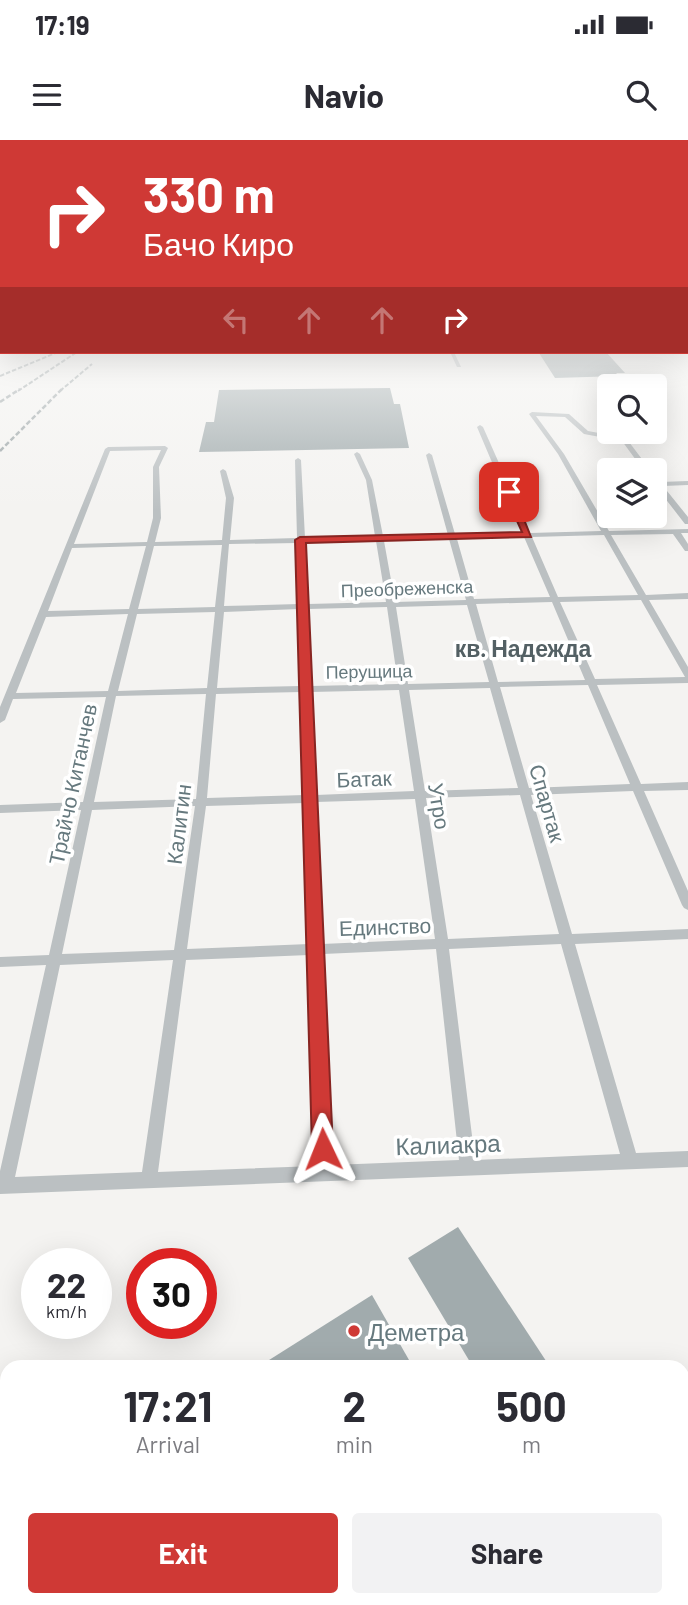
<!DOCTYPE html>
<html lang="en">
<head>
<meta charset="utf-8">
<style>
	body { margin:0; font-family:Barlow,sans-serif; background:#f2f2f3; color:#2b2b33; height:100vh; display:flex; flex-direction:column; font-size:26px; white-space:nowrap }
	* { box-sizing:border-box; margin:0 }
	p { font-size:23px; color:#7c7c81 }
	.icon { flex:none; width:38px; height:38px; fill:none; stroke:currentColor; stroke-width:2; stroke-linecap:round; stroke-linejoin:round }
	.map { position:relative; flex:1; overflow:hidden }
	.drawer { position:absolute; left:0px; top:1220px; width:690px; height:247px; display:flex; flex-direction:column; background:#fff; border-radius:21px 21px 0 0; box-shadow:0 7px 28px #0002 }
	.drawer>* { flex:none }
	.banner { position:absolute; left:0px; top:0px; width:690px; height:214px; box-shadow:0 7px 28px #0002; background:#cf3935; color:#fff; overflow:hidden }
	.buttons { position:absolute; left:597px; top:234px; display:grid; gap:14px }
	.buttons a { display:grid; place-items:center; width:70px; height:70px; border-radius:7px; background:#fff; box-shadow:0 7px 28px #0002; font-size:35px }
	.speed { position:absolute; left:21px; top:1108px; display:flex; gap:14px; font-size:35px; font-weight:700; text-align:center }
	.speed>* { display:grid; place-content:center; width:91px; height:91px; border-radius:50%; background:#fff; box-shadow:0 7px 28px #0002; line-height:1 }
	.speed small { font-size:18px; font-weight:400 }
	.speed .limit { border:10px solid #d22; background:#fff; color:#111 }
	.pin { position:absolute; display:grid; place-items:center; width:60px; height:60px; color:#fff; margin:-30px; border-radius:14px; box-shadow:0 4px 10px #0006 }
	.me { position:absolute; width:77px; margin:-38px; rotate:358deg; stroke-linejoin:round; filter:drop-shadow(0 0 5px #0008) }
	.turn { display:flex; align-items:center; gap:24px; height:147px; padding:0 28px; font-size:32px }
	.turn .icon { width:91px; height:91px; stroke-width:2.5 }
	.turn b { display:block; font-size:49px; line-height:60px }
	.lanes { display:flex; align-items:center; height:66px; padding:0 28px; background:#0003; justify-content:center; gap:35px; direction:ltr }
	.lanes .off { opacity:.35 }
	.eta { display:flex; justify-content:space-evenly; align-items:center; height:119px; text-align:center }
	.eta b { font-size:42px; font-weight:700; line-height:49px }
	.action { display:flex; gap:14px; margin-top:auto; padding:14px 28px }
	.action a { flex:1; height:80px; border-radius:7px; background:#cf3935; color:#fff; font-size:28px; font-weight:700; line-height:80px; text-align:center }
	.action a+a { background:#f2f2f3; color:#2b2b33 }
	.status { display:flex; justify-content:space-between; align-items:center; height:49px; padding:0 35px; background:#fff; direction:ltr }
	.status svg { height:19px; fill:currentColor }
	header { display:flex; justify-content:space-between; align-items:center; height:91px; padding:0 28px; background:#fff; font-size:32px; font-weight:700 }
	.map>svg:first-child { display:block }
</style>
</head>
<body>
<div class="status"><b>17:19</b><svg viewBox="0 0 49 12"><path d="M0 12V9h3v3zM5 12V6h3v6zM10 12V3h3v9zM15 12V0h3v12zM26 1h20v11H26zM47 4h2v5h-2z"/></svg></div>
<header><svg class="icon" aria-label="menu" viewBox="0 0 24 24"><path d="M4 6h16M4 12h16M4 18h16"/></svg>Navio<svg class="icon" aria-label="search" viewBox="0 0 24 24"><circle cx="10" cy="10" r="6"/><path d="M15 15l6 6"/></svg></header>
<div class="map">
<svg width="688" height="1465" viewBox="0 0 688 1465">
	<rect width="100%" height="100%" fill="#f4f3f1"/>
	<g fill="#a1abad">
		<path d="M606 212 625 233H616L619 236 555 238 539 213Z"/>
		<path d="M390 248 394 264H400L409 308 199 312 206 282H214L219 250Z"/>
		<path d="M458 1087 550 1227H473L408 1118Z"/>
		<path d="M372 1155 413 1227H258Z"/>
	</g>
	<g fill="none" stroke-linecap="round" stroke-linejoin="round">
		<g fill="#bbc0c2" fill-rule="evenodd">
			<rect x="0" y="200" width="2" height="3"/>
			<path d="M450 212H454L461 227H457Z"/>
			<path d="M532 272 569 274 588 291 626 298 651 331H644L622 301 584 294 565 277 536 276 564 314 609 391 688 389V393H681L688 404V411H685L673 394 611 395 646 455 688 453V459L649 460 688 527V543L597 545 641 644 688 642V650L644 651 688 751V770L684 768 682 765 633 651 531 655 572 794 688 789V799L575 804 636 1013 688 1011V1027L0 1054V1031L46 825 0 827V817L49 815 81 670 0 673V665L83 662 106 557 13 559 5 580 0 583V567L105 309 108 307 165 306 168 308 159 327 161 378 155 402 222 400 226 358 220 331 223 329 226 331 234 358 230 400 297 398 295 320 298 318 301 320 305 398 375 396 366 340 354 314 357 312 360 314 372 340 383 396 448 395 426 315 429 313 432 315 455 394 522 393 477 287 480 285 483 287 530 393 601 391 558 314 529 274ZM161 310 153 327V378L147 402 74 404 110 311ZM604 395 638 455 558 457 532 397ZM524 397 550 457 474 459 457 399ZM449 399 466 460 395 462 384 401ZM376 401 386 462 308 464 305 403ZM297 403 299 464 224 466 229 404ZM222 405 215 467 138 469 154 406ZM146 406 129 469 48 471 72 408ZM641 460 685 537 595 539 560 462ZM552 462 585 540 498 542 476 464ZM467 465 489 542 408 544 396 467ZM387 467 398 544 311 546 308 469ZM299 469 301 546 217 548 224 472ZM215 472 207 548 118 551 137 474ZM128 474 108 551 16 553 46 477ZM588 545 630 644 529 648 500 547ZM490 548 518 648 425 651 409 550ZM399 550 414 651 316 655 311 552ZM302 552 305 655 207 658 216 554ZM206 554 196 659 94 662 116 556ZM520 655 559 794 448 799 426 658ZM415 659 435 799 322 804 316 662ZM305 663 309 804 187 809 206 666ZM195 666 174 810 62 814 92 670ZM561 804 620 1014 475 1020 449 809ZM436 809 459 1020 332 1025 323 814ZM309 815 316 1026 158 1032 186 820ZM173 820 142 1032 15 1037 60 825Z"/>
			<path d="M654 337 660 342 688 341V345L663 346 688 377V384H685L654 344Z"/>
		</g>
		<g stroke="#9ba4a6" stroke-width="2" stroke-dasharray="4.5 2" stroke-linecap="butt">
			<path d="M0 236 58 212"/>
			<path d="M18 251 77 212"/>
			<path d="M60 251 92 224"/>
		</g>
		<g stroke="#9ba4a6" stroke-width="2.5" stroke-dasharray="5 2.5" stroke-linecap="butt">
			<path d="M0 262 20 249"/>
			<path d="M0 311 62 249"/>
		</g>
	</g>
	<linearGradient id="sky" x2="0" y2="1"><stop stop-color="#92b9d8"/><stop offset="0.45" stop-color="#fafaf9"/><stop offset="1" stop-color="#fafaf9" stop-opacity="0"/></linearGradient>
	<rect width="688" height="371" fill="url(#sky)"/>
	<path fill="#cf3935" stroke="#872522" stroke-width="2" d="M509 349 513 352 531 397 306 403 333 1009 330 1016 323 1019 316 1016 312 1009 295 400 300 397 522 392 504 352Z"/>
	<circle fill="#cf3935" stroke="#fff" stroke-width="2.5" cx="354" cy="1191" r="7"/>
	<g text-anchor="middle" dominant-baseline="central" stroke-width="7" stroke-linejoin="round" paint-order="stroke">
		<g font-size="18" fill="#66797e" stroke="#fff">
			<text transform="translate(407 448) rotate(-2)">Преобреженска</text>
			<text transform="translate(369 531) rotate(-1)">Перущица</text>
		</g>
		<g font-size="21" fill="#66797e" stroke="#fff">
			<text transform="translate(364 638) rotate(-2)">Батак</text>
			<text transform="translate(72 644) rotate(-78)">Трайчо Китанчев</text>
			<text transform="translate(548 663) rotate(74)">Спартак</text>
			<text transform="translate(440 666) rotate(81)">Утро</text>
			<text transform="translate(178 684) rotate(-83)">Калитин</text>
			<text transform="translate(385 786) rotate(-2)">Единство</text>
		</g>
		<g font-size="23" font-weight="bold" fill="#536064" stroke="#fff">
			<text x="523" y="508">кв. Надежда</text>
		</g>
		<g font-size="24" fill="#66797e" stroke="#fff">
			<text transform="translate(448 1004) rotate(-2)">Калиакра</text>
		</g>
		<g font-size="24" fill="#66797e" stroke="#fff" text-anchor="start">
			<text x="368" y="1191">Деметра</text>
		</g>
	</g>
</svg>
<div class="buttons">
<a><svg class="icon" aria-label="search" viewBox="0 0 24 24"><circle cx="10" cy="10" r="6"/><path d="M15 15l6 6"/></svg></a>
<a><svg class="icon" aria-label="layers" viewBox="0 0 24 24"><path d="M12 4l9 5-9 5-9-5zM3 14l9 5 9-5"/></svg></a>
</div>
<div class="speed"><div>22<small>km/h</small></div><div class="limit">30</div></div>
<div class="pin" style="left:509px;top:352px;background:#d93025"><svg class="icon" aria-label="arrive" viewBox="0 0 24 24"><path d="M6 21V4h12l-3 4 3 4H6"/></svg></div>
<svg class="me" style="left:323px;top:1009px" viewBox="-20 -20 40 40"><path d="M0-17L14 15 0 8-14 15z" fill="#cf3935" stroke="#fff" stroke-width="4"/></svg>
<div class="banner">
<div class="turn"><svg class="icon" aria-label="right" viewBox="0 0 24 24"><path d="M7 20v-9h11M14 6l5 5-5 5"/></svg><div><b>330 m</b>Бачо Киро</div></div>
<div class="lanes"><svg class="icon off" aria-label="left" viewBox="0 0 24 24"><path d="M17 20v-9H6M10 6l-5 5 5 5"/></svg><svg class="icon off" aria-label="ahead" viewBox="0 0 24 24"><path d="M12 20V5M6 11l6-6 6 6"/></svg><svg class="icon off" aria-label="ahead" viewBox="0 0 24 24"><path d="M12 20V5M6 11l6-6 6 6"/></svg><svg class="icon" aria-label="right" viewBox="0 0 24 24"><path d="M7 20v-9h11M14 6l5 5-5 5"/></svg></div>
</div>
<section class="drawer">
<div class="eta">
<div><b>17:21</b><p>Arrival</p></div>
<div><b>2</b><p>min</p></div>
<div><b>500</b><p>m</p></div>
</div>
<div class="action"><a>Exit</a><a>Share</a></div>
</section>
</div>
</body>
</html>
